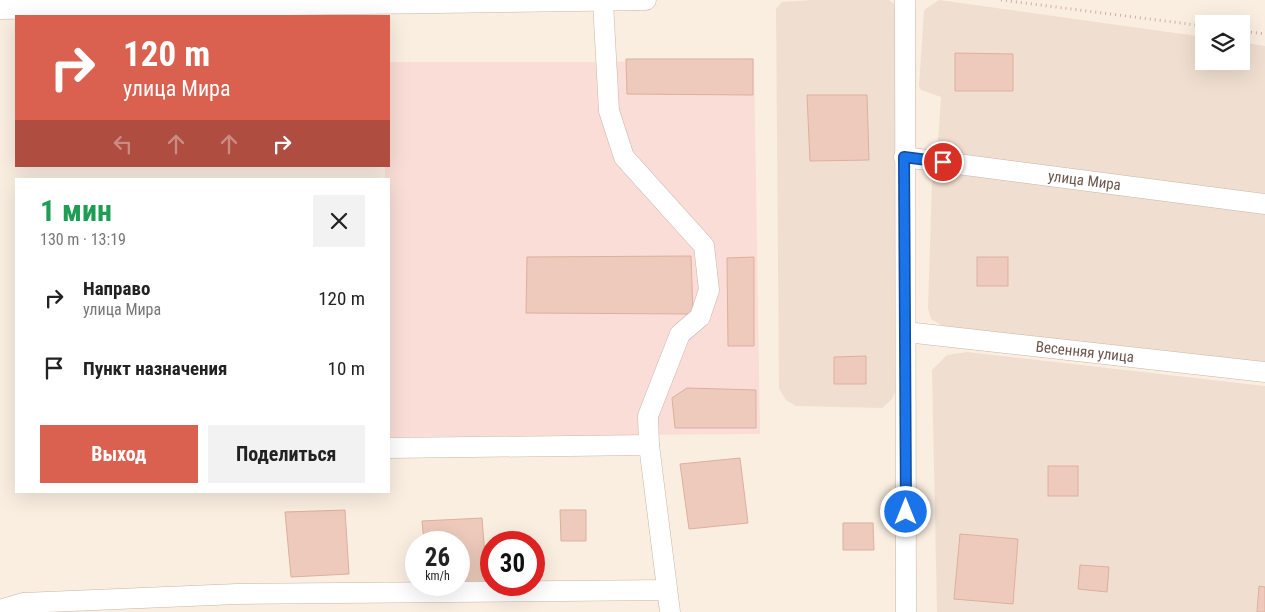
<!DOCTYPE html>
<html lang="ru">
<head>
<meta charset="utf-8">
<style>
	body { margin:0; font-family:"Roboto Condensed",sans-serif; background:#f2f2f2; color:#222; height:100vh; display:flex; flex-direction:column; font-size:19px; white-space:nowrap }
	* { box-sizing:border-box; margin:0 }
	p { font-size:16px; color:#767676 }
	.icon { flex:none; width:28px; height:28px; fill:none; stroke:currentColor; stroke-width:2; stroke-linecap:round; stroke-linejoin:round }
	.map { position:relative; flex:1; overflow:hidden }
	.side { position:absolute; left:15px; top:178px; width:375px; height:315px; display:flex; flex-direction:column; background:#fff; border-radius:0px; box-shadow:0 5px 20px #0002 }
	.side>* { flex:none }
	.guide { position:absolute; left:15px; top:15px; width:375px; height:152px; border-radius:0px; box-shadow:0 5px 20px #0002; background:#da6150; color:#fff; overflow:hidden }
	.tools { position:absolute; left:1195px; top:15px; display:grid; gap:10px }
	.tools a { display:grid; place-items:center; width:55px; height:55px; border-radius:0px; background:#fff; box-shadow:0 5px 20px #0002; font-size:25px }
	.speed { position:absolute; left:405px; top:531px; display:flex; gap:10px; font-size:25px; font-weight:700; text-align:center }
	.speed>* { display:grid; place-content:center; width:65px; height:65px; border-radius:50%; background:#fff; box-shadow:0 5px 20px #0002; line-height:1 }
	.speed small { font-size:12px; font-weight:400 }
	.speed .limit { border:8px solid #d22; background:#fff; color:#111 }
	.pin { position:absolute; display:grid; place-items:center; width:42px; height:42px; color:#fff; margin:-21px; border:2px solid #fff; border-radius:50%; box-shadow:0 1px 5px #0007 }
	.me { position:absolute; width:55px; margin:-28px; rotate:0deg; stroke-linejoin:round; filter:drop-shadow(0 0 4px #0008) }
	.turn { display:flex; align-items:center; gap:18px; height:105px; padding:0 25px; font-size:22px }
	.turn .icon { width:65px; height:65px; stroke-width:2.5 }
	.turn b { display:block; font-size:35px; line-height:42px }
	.lanes { display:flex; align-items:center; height:48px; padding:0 25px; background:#0003; justify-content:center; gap:25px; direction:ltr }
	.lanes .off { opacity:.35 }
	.round { display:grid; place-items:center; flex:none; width:52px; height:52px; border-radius:0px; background:#f2f2f2 }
	.summary { display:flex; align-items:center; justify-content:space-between; height:85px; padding:0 25px }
	h1 { font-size:30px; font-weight:700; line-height:38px; color:#1e9e55 }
	.primary-button { display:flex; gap:10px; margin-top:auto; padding:10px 25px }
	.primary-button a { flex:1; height:58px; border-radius:0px; background:#da6150; color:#fff; font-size:20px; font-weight:700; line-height:58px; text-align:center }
	.primary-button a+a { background:#f2f2f2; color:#222 }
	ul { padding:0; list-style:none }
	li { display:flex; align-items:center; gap:15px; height:70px; padding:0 25px }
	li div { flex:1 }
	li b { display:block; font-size:19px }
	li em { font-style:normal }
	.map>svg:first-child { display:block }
</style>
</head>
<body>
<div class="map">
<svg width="1265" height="612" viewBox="0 0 1265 612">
	<rect width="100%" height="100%" fill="#faeee1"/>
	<g fill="#f0dfd0">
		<path d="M812 0H889L894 4 897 27V388L892 399 882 408 796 406 786 400 779 389 776 9 782 2Z"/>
		<path d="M939 0 1204 37V61H1241V42L1265 46V196L937 155 941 97 921 90 919 86 924 10Z"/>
		<path d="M954 170 1265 211V362L943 326 931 319 928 308 932 182 944 173Z"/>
		<path d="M967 352 1265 386V612H937L932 370 947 355Z"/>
	</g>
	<path fill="#f9ddd6" d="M754 58 760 434 389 437V179H385V166H389V62H607Z"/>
	<g fill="#edcabb" stroke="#deaf9d">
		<path d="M955 53 1013 54V91H955Z"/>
		<path d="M626 59H753V95L627 94Z"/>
		<path d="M807 95H867L869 160 810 161Z"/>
		<path d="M691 256 693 314 526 313 527 257Z"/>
		<path d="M754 257V346H728L727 258Z"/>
		<rect x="977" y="257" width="31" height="29"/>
		<path d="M866 356V384H834V357Z"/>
		<path d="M687 388 756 390V428H675L672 398Z"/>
		<path d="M740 458 748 523 689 529 680 464Z"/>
		<rect x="1048" y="466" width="30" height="30"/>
		<path d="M345 510 349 574 291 577 285 512Z"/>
		<path d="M560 510H586V541H561Z"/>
		<path d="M482 518 487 582 459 584V542H424L422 521Z"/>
		<path d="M843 523H873L874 550H843Z"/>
		<path d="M960 534 1018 539 1013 604 954 599Z"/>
		<path d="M1080 565 1109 567 1107 592 1078 589Z"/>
		<path d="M1259 586 1265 587V612H1257Z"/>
	</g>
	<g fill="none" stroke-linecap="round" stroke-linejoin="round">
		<defs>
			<g id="minor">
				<path d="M905 0 906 612"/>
				<path d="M603 2 609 111 624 157 704 246 709 290 700 317 680 334 662 380 648 416 649 445"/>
				<path d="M0 9 646 0"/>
				<path id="s1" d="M904 157 1265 204"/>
				<path id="s2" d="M906 332 1265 372"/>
				<path d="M389 448 649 445 670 612"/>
				<path d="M0 610 23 603 237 594 667 590"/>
			</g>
		</defs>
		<use href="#minor" stroke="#c9b5a9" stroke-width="21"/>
		<g stroke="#d1ae9f" stroke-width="3" stroke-dasharray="1 4" stroke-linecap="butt">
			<path d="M1001 0 1204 26"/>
			<path d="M1241 31 1265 34"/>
		</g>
		<use href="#minor" stroke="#fff" stroke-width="20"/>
	</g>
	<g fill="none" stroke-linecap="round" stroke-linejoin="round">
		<defs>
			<path id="route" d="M906 512 904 157 943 162"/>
		</defs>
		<use href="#route" stroke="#114b97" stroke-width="12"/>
		<use href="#route" stroke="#1a73e8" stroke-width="9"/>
	</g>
	<g text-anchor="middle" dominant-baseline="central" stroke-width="5" stroke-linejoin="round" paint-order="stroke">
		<g font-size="15" fill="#6e544a" stroke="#fdf2e7">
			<text stroke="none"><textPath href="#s1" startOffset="182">улица Мира</textPath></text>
			<text stroke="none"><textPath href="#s2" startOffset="180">Весенняя улица</textPath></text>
		</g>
	</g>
</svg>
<div class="tools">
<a><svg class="icon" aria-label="layers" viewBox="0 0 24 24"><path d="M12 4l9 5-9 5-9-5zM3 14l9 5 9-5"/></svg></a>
</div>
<div class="speed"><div>26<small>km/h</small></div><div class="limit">30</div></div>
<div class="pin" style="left:943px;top:162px;background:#d93025"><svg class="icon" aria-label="arrive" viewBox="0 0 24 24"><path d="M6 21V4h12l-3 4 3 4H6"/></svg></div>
<svg class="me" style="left:906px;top:512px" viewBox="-20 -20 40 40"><circle r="17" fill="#1a73e8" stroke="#fff" stroke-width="3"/><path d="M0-11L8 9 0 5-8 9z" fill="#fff"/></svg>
<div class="guide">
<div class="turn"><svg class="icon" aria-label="right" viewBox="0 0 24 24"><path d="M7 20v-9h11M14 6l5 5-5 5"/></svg><div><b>120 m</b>улица Мира</div></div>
<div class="lanes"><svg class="icon off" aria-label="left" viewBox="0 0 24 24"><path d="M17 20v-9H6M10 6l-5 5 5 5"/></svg><svg class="icon off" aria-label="ahead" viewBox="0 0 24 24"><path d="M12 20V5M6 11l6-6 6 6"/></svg><svg class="icon off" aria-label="ahead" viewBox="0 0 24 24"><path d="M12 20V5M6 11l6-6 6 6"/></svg><svg class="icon" aria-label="right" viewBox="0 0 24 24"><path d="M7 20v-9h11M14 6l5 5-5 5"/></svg></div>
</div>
<section class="side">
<div class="summary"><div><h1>1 мин</h1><p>130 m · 13:19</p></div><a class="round"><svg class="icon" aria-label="close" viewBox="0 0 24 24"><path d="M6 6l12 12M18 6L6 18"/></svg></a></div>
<ul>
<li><svg class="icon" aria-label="right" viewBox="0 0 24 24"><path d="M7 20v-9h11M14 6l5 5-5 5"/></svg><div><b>Направо</b><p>улица Мира</p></div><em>120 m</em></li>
<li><svg class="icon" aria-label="arrive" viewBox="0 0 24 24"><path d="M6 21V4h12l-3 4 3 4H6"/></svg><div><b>Пункт назначения</b></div><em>10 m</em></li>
</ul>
<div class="primary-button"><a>Выход</a><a>Поделиться</a></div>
</section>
</div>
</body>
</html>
